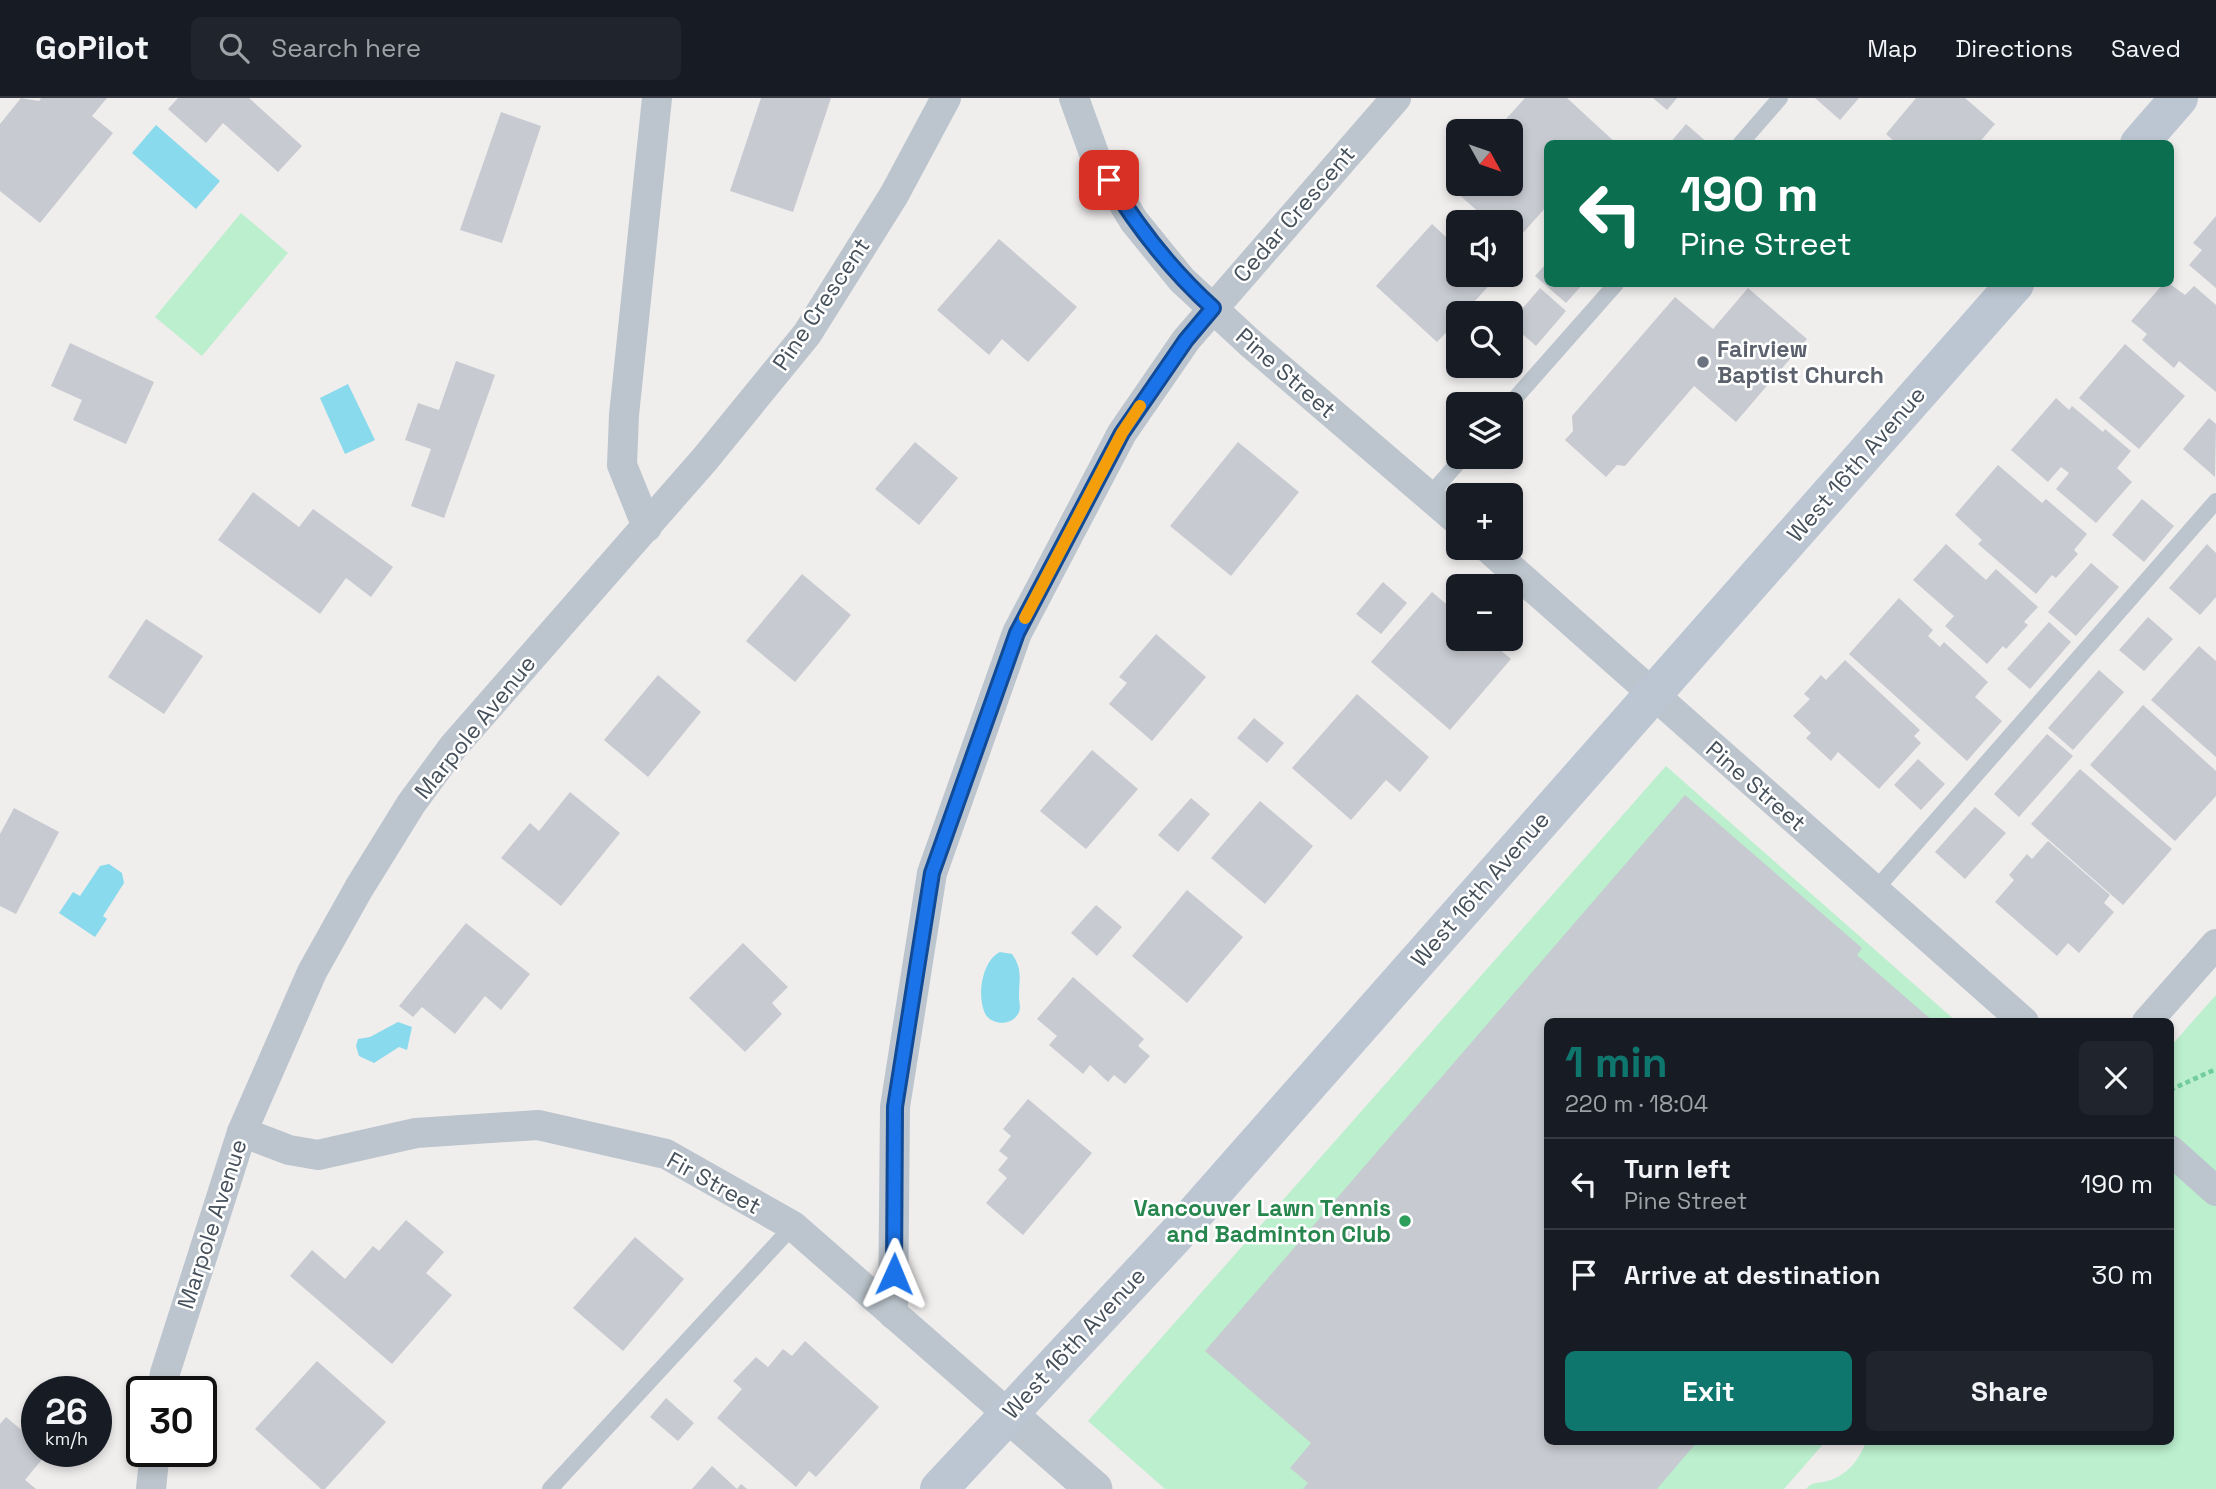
<!DOCTYPE html>
<html lang="en">
<head>
<meta charset="utf-8">
<style>
	body { margin:0; font-family:"Space Grotesk",sans-serif; background:#20242c; color:#f1f3f6; height:100vh; display:flex; flex-direction:column; font-size:26px; white-space:nowrap }
	* { box-sizing:border-box; margin:0 }
	p { font-size:23px; color:#9ea1a6 }
	.icon { flex:none; width:38px; height:38px; fill:none; stroke:currentColor; stroke-width:2; stroke-linecap:round; stroke-linejoin:round }
	.map { position:relative; flex:1; overflow:hidden }
	.side { position:absolute; left:1544px; top:920px; width:630px; height:427px; display:flex; flex-direction:column; background:#171b24; border-radius:10px; box-shadow:0 4px 10px #0003 }
	.side>* { flex:none }
	.banner { position:absolute; left:1544px; top:42px; width:630px; height:147px; border-radius:10px; box-shadow:0 4px 10px #0003; background:#0b6e4f; color:#fff; overflow:hidden }
	.needle { width:46px; rotate:130deg }
	.fabs { position:absolute; left:1446px; top:21px; display:grid; gap:14px }
	.fabs a { display:grid; place-items:center; width:77px; height:77px; border-radius:10px; background:#171b24; box-shadow:0 4px 10px #0003; font-size:35px }
	.speed { position:absolute; left:21px; top:1278px; display:flex; gap:14px; font-size:35px; font-weight:700; text-align:center }
	.speed>* { display:grid; place-content:center; width:91px; height:91px; border-radius:50%; background:#171b24; box-shadow:0 4px 10px #0003; line-height:1 }
	.speed small { font-size:18px; font-weight:400 }
	.speed .limit { border:4px solid #111; border-radius:10px; background:#fff; color:#111 }
	.pin { position:absolute; display:grid; place-items:center; width:60px; height:60px; color:#fff; margin:-30px; border-radius:14px; box-shadow:0 4px 10px #0006 }
	.me { position:absolute; width:77px; margin:-38px; rotate:1deg; stroke-linejoin:round; filter:drop-shadow(0 0 5px #0008) }
	.turn { display:flex; align-items:center; gap:24px; height:147px; padding:0 21px; font-size:32px }
	.turn .icon { width:91px; height:91px; stroke-width:2.5 }
	.turn b { display:block; font-size:49px; line-height:60px }
	.round { display:grid; place-items:center; flex:none; width:74px; height:74px; border-radius:10px; background:#20242c }
	.headline { display:flex; align-items:center; justify-content:space-between; height:119px; padding:0 21px }
	h1 { font-size:42px; font-weight:700; line-height:52px; color:#0f766e }
	.cta { display:flex; gap:14px; margin-top:auto; padding:14px 21px }
	.cta a { flex:1; height:80px; border-radius:10px; background:#0f766e; color:#fff; font-size:28px; font-weight:700; line-height:80px; text-align:center }
	.cta a+a { background:#20242c; color:#f1f3f6 }
	ul { padding:0; list-style:none }
	li { display:flex; align-items:center; gap:21px; height:91px; padding:0 21px; border-top:2px solid #363941 }
	li div { flex:1 }
	li b { display:block; font-size:26px }
	li em { font-style:normal }
	header { display:flex; align-items:center; gap:42px; box-sizing:border-box; height:98px; padding:0 35px; background:#171b24; border-bottom:2px solid #363941 }
	header strong { font-size:33px }
	nav { display:flex; gap:38px; margin-inline-start:auto; font-size:24px }
	.search { width:490px; height:63px; background:#20242c; display:flex; align-items:center; gap:18px; box-sizing:border-box; padding:0 24px; border-radius:10px; color:#9ea1a6; font-size:26px }
	.map>svg:first-child { display:block }
</style>
</head>
<body>
<header>
<strong>GoPilot</strong>
<div class="search"><svg class="icon" aria-label="search" viewBox="0 0 24 24"><circle cx="10" cy="10" r="6"/><path d="M15 15l6 6"/></svg>Search here</div>
<nav><a>Map</a><a>Directions</a><a>Saved</a></nav>
</header>
<div class="map">
<svg width="2216" height="1391" viewBox="0 0 2216 1391">
	<rect width="100%" height="100%" fill="#f0eded"/>
	<g fill="#bbefcd">
		<path d="M241 115 288 155 202 258 155 219Z"/>
		<path d="M1666 668 1957 924H1547V1344H1825L1784 1391H1165L1088 1323Z"/>
		<path d="M2216 897V1391H1806C1813 1383 1817 1386 1827 1383 1847 1378 1859 1362 1866 1344H2170V949Z"/>
	</g>
	<g fill="#88daec">
		<path d="M156 27 220 83 196 111 132 55Z"/>
		<path d="M348 286 375 342 345 356 320 300Z"/>
		<path d="M109 766 122 775 124 785 103 818 107 821 95 839 59 815 73 794 80 798 100 768Z"/>
		<path d="M1000 854 1012 856C1023 872 1019 880 1019 898 1019 903 1021 910 1019 914 1013 929 989 928 984 913 977 895 983 862 1000 854Z"/>
		<path d="M398 924 412 929 407 952 399 949 374 965 359 958 356 948 358 941 370 939Z"/>
	</g>
	<g fill="#c7cad0">
		<path d="M21 0 39 3 41 0H107L92 18 113 35 40 125 0 93V26Z"/>
		<path d="M178 0H249L302 48 278 74 223 25 206 45 168 11Z"/>
		<path d="M761 0H831L793 114 730 93Z"/>
		<path d="M1525 0H1567L1617 46H1547V108L1513 146 1510 143V124H1490L1447 86 1458 74V86H1510V33H1495Z"/>
		<path d="M1653 0H1677L1667 12Z"/>
		<path d="M1815 0H1859L1840 22Z"/>
		<path d="M1916 0H1965L1995 26 1978 46H1897L1886 36Z"/>
		<path d="M501 14 541 28 502 145 460 132Z"/>
		<path d="M1686 26 1709 46H1669Z"/>
		<path d="M2216 118V190L2189 167 2202 152 2193 145Z"/>
		<path d="M1432 126 1458 150V177H1487L1494 182 1464 215H1458V222L1437 244 1376 188Z"/>
		<path d="M999 141 1077 209 1028 264 1002 241 989 257 937 212Z"/>
		<path d="M1547 165V186H1583L1566 205 1535 178Z"/>
		<path d="M2163 186H2170L2185 197 2194 188 2216 207V294L2179 263 2174 270 2142 242 2147 236 2131 223Z"/>
		<path d="M1540 190 1566 213 1536 248 1510 225Z"/>
		<path d="M1748 190 1807 241 1736 324 1694 288 1625 368 1617 367 1606 379 1565 342 1573 333 1572 318 1675 199 1713 231Z"/>
		<path d="M70 245 154 284 126 346 73 322 82 302 51 288Z"/>
		<path d="M2125 246 2185 298 2139 351 2079 300Z"/>
		<path d="M456 263 495 277 444 420 411 408 431 351 405 342 418 305 439 312Z"/>
		<path d="M2056 300 2069 312 2072 308 2103 334 2105 331 2131 353 2117 370 2132 384 2096 425 2056 391 2069 375 2061 369 2048 384 2011 352Z"/>
		<path d="M2209 320 2216 326 2215 379 2183 351Z"/>
		<path d="M915 344 958 380 919 427 875 391Z"/>
		<path d="M1238 344 1299 394 1231 478 1170 428Z"/>
		<path d="M1998 367 2042 405 2046 401 2087 436 2074 452 2078 456 2056 480 2052 477 2036 496 1978 446 1982 442 1955 417Z"/>
		<path d="M253 394 299 429 313 411 393 469 371 499 346 480 320 516 218 442Z"/>
		<path d="M2142 401 2174 428 2144 464 2112 437Z"/>
		<path d="M1946 446 1986 482 1996 471 2038 509 2024 524 2028 527 2006 551 2003 548 1987 566 1945 528 1954 518 1913 482Z"/>
		<path d="M2207 446 2216 455V499L2200 517 2169 490Z"/>
		<path d="M2091 465 2119 489 2076 538 2048 514Z"/>
		<path d="M802 476 851 517 795 584 746 543Z"/>
		<path d="M1383 484 1407 505 1381 536 1356 516Z"/>
		<path d="M1432 494 1458 516V541H1487L1511 561 1450 632 1371 564Z"/>
		<path d="M1899 500 1933 532 1928 538 1940 549 1944 544 1988 584 1975 599 2002 623 1967 663 1849 556Z"/>
		<path d="M2148 519 2173 541 2144 573 2119 552Z"/>
		<path d="M146 521 203 558 164 616 108 579Z"/>
		<path d="M2049 524 2071 544 2030 591 2007 571Z"/>
		<path d="M1156 536 1206 579 1152 643 1109 606 1127 585 1119 579Z"/>
		<path d="M2199 548 2216 563V659L2151 602Z"/>
		<path d="M1845 562 1920 632 1914 638 1921 645 1879 691 1838 654 1831 663 1806 640 1811 635 1793 618 1810 601 1804 596 1821 577 1826 582Z"/>
		<path d="M2099 572 2124 594 2073 652 2048 630Z"/>
		<path d="M658 577 701 614 648 679 604 642Z"/>
		<path d="M1357 596 1429 659 1400 694 1386 682 1351 722 1292 670Z"/>
		<path d="M2143 607 2216 673V698L2175 743 2090 667Z"/>
		<path d="M1254 620 1284 645 1267 665 1237 640Z"/>
		<path d="M2047 636 2073 658 2019 719 1994 696Z"/>
		<path d="M1092 652 1138 691 1086 751 1040 713Z"/>
		<path d="M1918 661 1945 686 1921 712 1894 687Z"/>
		<path d="M2080 671 2172 751 2123 807 2031 726Z"/>
		<path d="M570 694 620 735 561 808 501 760 530 725 539 733Z"/>
		<path d="M1685 697 1862 850 1857 857 1934 924H1547V1344H1697L1657 1391H1303L1308 1385 1290 1370 1311 1345 1205 1253Z"/>
		<path d="M1191 700 1210 716 1178 754 1158 737Z"/>
		<path d="M1260 703 1313 748 1265 806 1211 760Z"/>
		<path d="M1975 709 2006 735 1965 781 1935 754Z"/>
		<path d="M14 710 59 734 16 816 0 808V736Z"/>
		<path d="M2048 743 2110 797 2104 805 2114 814 2079 855 2068 845 2057 858 1995 804 2014 782 2009 777 2027 756 2032 761Z"/>
		<path d="M1187 792 1243 839 1187 905 1132 858Z"/>
		<path d="M1096 807 1122 829 1097 858 1071 835Z"/>
		<path d="M466 825 530 876 501 912 485 898 455 936 422 909 413 919 399 908Z"/>
		<path d="M743 845 788 889 772 905 782 916 745 954 689 900Z"/>
		<path d="M1073 879 1144 941 1138 948 1150 958 1125 986 1114 977 1108 984 1090 967 1083 976 1049 947 1057 938 1037 921Z"/>
		<path d="M1028 1001 1092 1055 1023 1137 986 1105 1007 1080 998 1072 1008 1060 999 1053 1011 1038 1003 1031Z"/>
		<path d="M406 1122 444 1154 426 1175 452 1197 392 1266 290 1178 312 1152 345 1181 373 1148 379 1153Z"/>
		<path d="M635 1139 684 1181 623 1253 573 1210Z"/>
		<path d="M805 1243 879 1309 816 1379 809 1373 796 1389 717 1320 742 1291 733 1283 756 1259 768 1269 783 1251 792 1258Z"/>
		<path d="M317 1263 386 1324 325 1391H321L255 1331Z"/>
		<path d="M666 1300 694 1325 678 1343 650 1319Z"/>
		<path d="M6 1319 37 1345V1353L48 1354 25 1382 36 1391H0V1326Z"/>
		<path d="M712 1368 737 1391 741 1386 747 1391H692Z"/>
	</g>
	<g fill="none" stroke-linecap="round" stroke-linejoin="round">
		<path stroke="#73cc9e" stroke-width="4.5" stroke-dasharray="5 3.5" stroke-linecap="butt" d="M2170 992 2216 971"/>
		<g stroke="#bcc5cd" stroke-width="16">
			<path d="M1740 46 1780 0"/>
			<path d="M1510 306 1616 186"/>
			<path d="M1429 398 1463 359"/>
			<path d="M1875 792 2216 403"/>
			<path d="M550 1391 793 1128"/>
		</g>
		<g stroke="#bcc5cd" stroke-width="30">
			<path d="M1074 0 1096 61 1134 123 1182 182 1249 244 1458 423"/>
			<path d="M647 429 622 367 624 317 657 0"/>
			<path d="M1488 450 2024 924"/>
			<path d="M2147 924 2216 846"/>
			<path d="M242 1034 289 1052 318 1057 416 1035 538 1027 666 1056 793 1128 1008 1316"/>
			<path d="M2170 1052 2216 1093"/>
			<path d="M893 1216 895 1009 932 775 1017 535 1122 335 1186 242 1396 0"/>
			<path d="M162 1293 165 1275 242 1034 312 874 359 790 411 706 453 649 705 361 807 236 894 97 946 0"/>
			<path d="M151 1391 155 1353"/>
		</g>
		<path stroke="#bcc5cd" stroke-width="37" d="M1008 1316 1094 1391"/>
		<g stroke="#bbc6d2" stroke-width="38">
			<path d="M2139 46 2179 0"/>
			<path d="M939 1391 1175 1138 2015 186"/>
		</g>
	</g>
	<g fill="none" stroke-linecap="round" stroke-linejoin="round">
		<defs>
			<path id="route" d="M894 1176 895 1009 932 775 1017 535 1122 335 1186 242 1213 210C1171 172 1138 130 1109 82"/>
		</defs>
		<use href="#route" stroke="#114b97" stroke-width="18"/>
		<use href="#route" stroke="#1a73e8" stroke-width="12"/>
		<path stroke="#f59e0b" stroke-width="12" d="M1025 520 1122 335 1140 308"/>
	</g>
	<circle fill="#6b7280" stroke="#fff" stroke-width="2.5" cx="1703" cy="264" r="7"/>
	<circle fill="#2e9e5b" stroke="#fff" stroke-width="2.5" cx="1405" cy="1123" r="7"/>
	<g text-anchor="middle" dominant-baseline="central" stroke-width="5" stroke-linejoin="round" paint-order="stroke">
		<g font-size="23" fill="#46515b" stroke="#fff">
			<text transform="translate(1294 116) rotate(-49)">Cedar Crescent</text>
			<text transform="translate(821 206) rotate(-56)">Pine Crescent</text>
			<text transform="translate(1286 275) rotate(41)">Pine Street</text>
			<text transform="translate(1856 366) rotate(-49)">West 16th Avenue</text>
			<text transform="translate(475 629) rotate(-51)">Marpole Avenue</text>
			<text transform="translate(1756 688) rotate(41)">Pine Street</text>
			<text transform="translate(1480 791) rotate(-49)">West 16th Avenue</text>
			<text transform="translate(714 1085) rotate(29)">Fir Street</text>
			<text transform="translate(212 1126) rotate(-72)">Marpole Avenue</text>
			<text transform="translate(1074 1245) rotate(-47)">West 16th Avenue</text>
		</g>
		<g font-size="23" font-weight="bold" fill="#5b616d" stroke="#fff" text-anchor="start">
			<text x="1717" y="251">Fairview<tspan x="1717" dy="26">Baptist Church</tspan></text>
		</g>
		<g font-size="23" font-weight="bold" fill="#27864d" stroke="#fff" text-anchor="end">
			<text x="1391" y="1110">Vancouver Lawn Tennis<tspan x="1391" dy="26">and Badminton Club</tspan></text>
		</g>
	</g>
</svg>
<div class="fabs">
<a><svg class="needle" viewBox="-14 -14 28 28"><path d="M0-13l5 13h-10z" fill="#e53935"/><path d="M0 13l5-13h-10z" fill="#9ea1a6"/></svg></a>
<a><svg class="icon" aria-label="sound" viewBox="0 0 24 24"><path d="M4 9h4l5-4v14l-5-4H4zM17 9q2 3 0 6"/></svg></a>
<a><svg class="icon" aria-label="search" viewBox="0 0 24 24"><circle cx="10" cy="10" r="6"/><path d="M15 15l6 6"/></svg></a>
<a><svg class="icon" aria-label="layers" viewBox="0 0 24 24"><path d="M12 4l9 5-9 5-9-5zM3 14l9 5 9-5"/></svg></a>
<a>+</a>
<a>−</a>
</div>
<div class="speed"><div>26<small>km/h</small></div><div class="limit">30</div></div>
<div class="pin" style="left:1109px;top:82px;background:#d93025"><svg class="icon" aria-label="arrive" viewBox="0 0 24 24"><path d="M6 21V4h12l-3 4 3 4H6"/></svg></div>
<svg class="me" style="left:894px;top:1176px" viewBox="-20 -20 40 40"><path d="M0-17L14 15 0 8-14 15z" fill="#1a73e8" stroke="#fff" stroke-width="4"/></svg>
<div class="banner">
<div class="turn"><svg class="icon" aria-label="left" viewBox="0 0 24 24"><path d="M17 20v-9H6M10 6l-5 5 5 5"/></svg><div><b>190 m</b>Pine Street</div></div>
</div>
<section class="side">
<div class="headline"><div><h1>1 min</h1><p>220 m · 18:04</p></div><a class="round"><svg class="icon" aria-label="close" viewBox="0 0 24 24"><path d="M6 6l12 12M18 6L6 18"/></svg></a></div>
<ul>
<li><svg class="icon" aria-label="left" viewBox="0 0 24 24"><path d="M17 20v-9H6M10 6l-5 5 5 5"/></svg><div><b>Turn left</b><p>Pine Street</p></div><em>190 m</em></li>
<li><svg class="icon" aria-label="arrive" viewBox="0 0 24 24"><path d="M6 21V4h12l-3 4 3 4H6"/></svg><div><b>Arrive at destination</b></div><em>30 m</em></li>
</ul>
<div class="cta"><a>Exit</a><a>Share</a></div>
</section>
</div>
</body>
</html>
